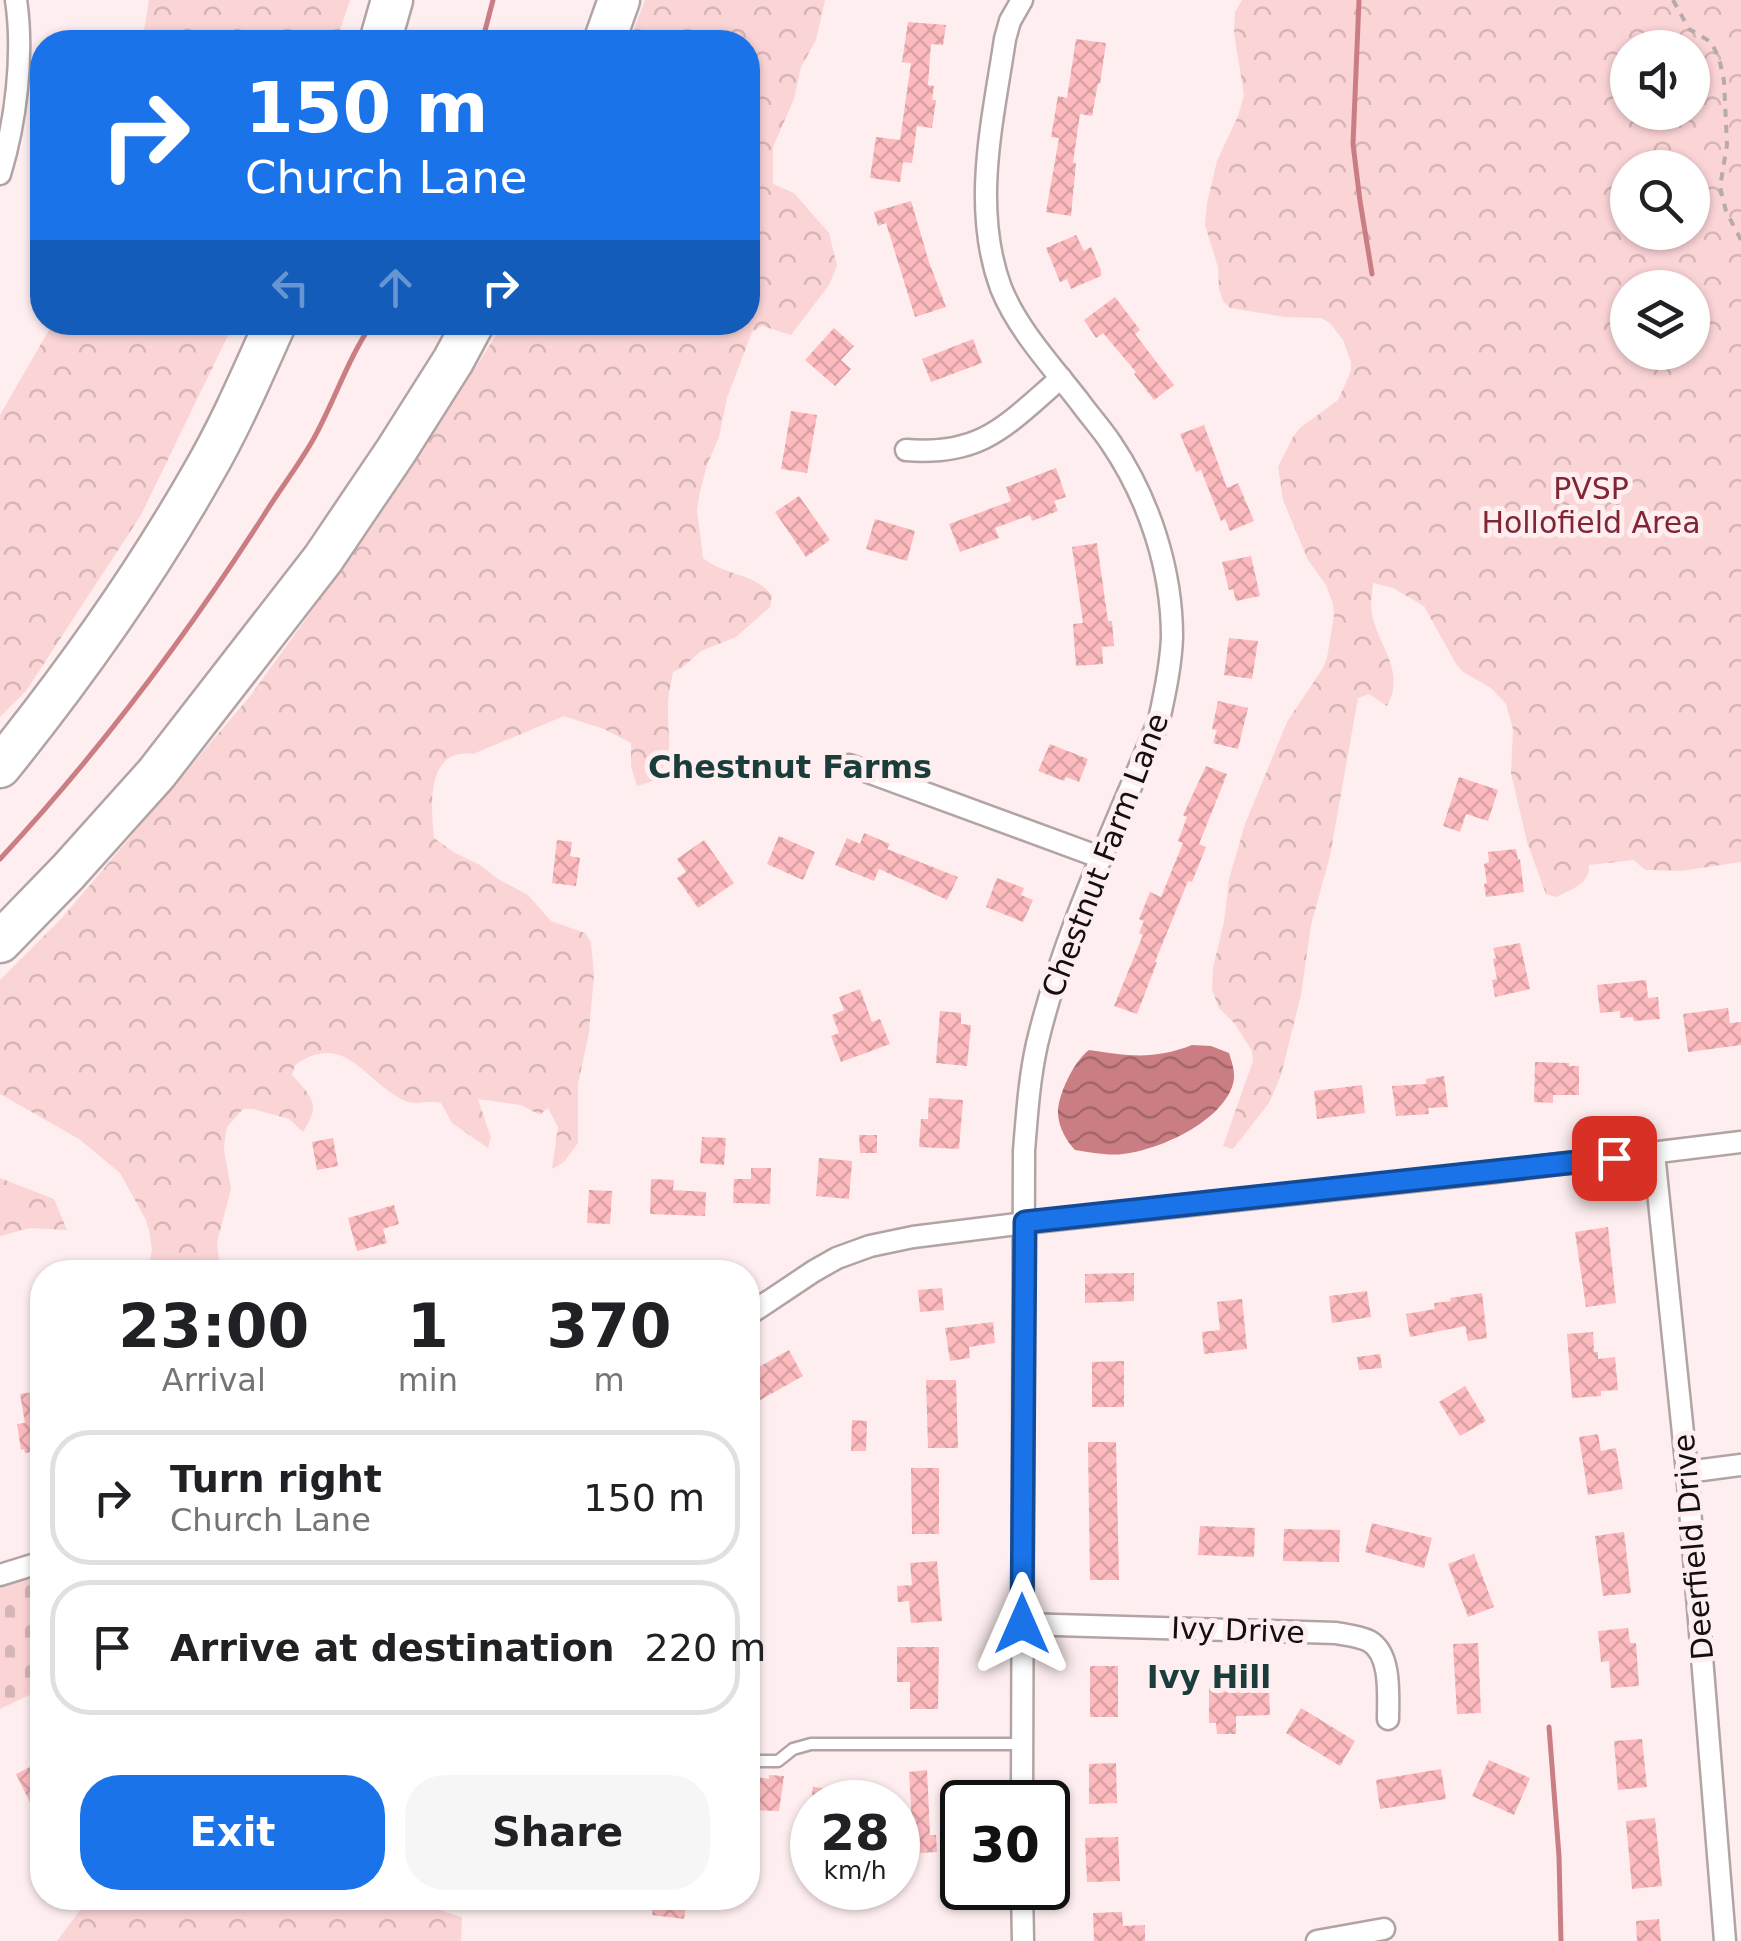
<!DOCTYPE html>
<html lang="en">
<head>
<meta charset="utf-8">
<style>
	body { margin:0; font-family:"DejaVu Sans",sans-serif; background:#f6f6f6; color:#202124; height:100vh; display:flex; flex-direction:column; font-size:38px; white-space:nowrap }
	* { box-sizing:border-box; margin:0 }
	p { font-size:32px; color:#757577 }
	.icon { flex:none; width:55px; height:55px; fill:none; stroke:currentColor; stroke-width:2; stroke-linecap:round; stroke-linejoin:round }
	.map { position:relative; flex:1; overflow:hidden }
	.details { position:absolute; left:30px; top:1260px; width:730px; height:650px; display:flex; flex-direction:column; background:#fff; border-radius:40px; box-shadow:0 2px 8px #0004 }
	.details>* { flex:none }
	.hud { position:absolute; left:30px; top:30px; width:730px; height:305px; border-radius:40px; box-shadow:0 2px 8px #0004; background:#1a73e8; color:#fff; overflow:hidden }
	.tools { position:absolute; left:1610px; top:30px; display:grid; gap:20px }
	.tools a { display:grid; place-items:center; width:100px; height:100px; border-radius:50%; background:#fff; box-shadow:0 2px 8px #0004; font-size:50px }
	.speed { position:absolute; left:790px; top:1780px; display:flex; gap:20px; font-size:50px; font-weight:700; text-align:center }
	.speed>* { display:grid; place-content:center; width:130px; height:130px; border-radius:50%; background:#fff; box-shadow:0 2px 8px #0004; line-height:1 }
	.speed small { font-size:25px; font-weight:400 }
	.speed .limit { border:5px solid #111; border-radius:15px; background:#fff; color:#111 }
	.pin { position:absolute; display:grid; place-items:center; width:85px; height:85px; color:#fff; margin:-42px; border-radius:20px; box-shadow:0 5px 15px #0006 }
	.me { position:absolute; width:110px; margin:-55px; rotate:0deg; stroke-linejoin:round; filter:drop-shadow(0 0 8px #0008) }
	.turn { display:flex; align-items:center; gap:35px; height:210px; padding:0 50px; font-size:45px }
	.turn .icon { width:130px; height:130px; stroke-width:2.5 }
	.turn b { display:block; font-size:70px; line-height:85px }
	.lanes { display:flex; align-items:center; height:95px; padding:0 50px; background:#0003; justify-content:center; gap:50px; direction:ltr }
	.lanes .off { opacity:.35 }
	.eta { display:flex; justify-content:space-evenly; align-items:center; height:170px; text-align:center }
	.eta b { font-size:60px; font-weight:600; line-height:70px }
	.primary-button { display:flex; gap:20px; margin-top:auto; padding:20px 50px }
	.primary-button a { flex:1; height:115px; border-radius:40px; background:#1a73e8; color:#fff; font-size:40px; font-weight:600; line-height:115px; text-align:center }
	.primary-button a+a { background:#f6f6f6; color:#202124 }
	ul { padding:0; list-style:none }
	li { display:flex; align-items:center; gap:30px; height:135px; margin:0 20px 15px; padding:0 30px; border:5px solid #e0e0e0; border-radius:40px }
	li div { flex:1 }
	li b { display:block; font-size:38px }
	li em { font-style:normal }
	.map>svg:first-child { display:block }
</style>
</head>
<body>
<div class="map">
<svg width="1741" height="1941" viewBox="0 0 1741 1941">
	<defs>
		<pattern id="forest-crowns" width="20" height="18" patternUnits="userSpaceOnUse" patternTransform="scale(2.5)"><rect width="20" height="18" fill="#fbd4d6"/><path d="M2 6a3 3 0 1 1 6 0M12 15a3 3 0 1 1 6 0" fill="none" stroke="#d6b5b6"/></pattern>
		<pattern id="cemetery-stones" width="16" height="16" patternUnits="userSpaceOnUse" patternTransform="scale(2.5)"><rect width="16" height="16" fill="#fbd4d6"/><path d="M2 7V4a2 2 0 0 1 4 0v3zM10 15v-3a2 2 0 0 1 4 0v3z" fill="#d6b5b6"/></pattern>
		<pattern id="water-waves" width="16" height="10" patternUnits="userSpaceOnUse" patternTransform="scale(2.5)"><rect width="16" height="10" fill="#ca7e84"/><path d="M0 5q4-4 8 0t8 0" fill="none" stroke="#a3666a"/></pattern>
		<pattern id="building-cross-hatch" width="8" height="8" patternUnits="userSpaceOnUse" patternTransform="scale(2.5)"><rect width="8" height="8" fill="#fdbbbf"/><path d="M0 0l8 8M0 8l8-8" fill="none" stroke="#d8a0a3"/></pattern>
	</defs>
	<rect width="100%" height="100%" fill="#feeeef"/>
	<g fill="url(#forest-crowns)" fill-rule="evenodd">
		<path d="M149 0H350L336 42H142Z"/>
		<path d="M645 0H825L816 40 801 67 794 99 773 147V184L794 193 829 233 837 266 829 285 791 335 762 326 752 332 727 398 719 437 707 465 699 496 697 510 703 558C723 575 758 574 772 596L770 607 736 637 701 651 683 667 673 672C671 683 668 695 668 706 667 741 676 747 656 780L637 786 631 766V743L604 729 564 716 473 754C425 748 431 807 434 838L455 853 480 865 498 879 528 895 551 921 585 933 591 942 594 975 589 1032 578 1084V1143L564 1162 552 1169 558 1127 548 1108 540 1115 521 1105 478 1099 491 1138 488 1148 452 1123 441 1103C427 1099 417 1107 403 1100 364 1081 345 1030 295 1065L292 1075C313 1098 321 1104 303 1132L289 1119 253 1109H243L227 1127 225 1138 224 1150 231 1189 217 1242 220 1272H148L152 1250 149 1230 146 1220 120 1173 79 1139 0 1094V980L61 919 251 695 375 523 504 323 748 322V42H629Z"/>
		<path d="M1242 0H1741V862L1681 871 1645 870 1634 860 1589 865C1590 884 1572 889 1556 897L1546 894 1527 842 1511 773 1513 729 1506 704 1491 688 1463 672 1456 664 1424 606 1393 588 1373 583C1372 593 1370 605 1372 615 1379 647 1406 671 1387 706L1369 694 1358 698 1330 856 1311 925 1301 995 1281 1075 1269 1103 1233 1149 1223 1146 1253 1061 1252 1051 1235 1024 1219 1008 1212 990 1213 967 1224 922 1229 879 1245 824 1287 722 1323 668 1327 658 1334 615 1333 604 1326 585 1308 560 1283 500 1278 467 1293 437 1300 428 1338 400 1351 371V362L1343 340 1330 323 1321 318 1285 317 1230 308 1223 301 1219 289 1218 267 1205 225 1207 203 1217 161 1238 116 1244 95 1234 33 1235 12ZM1628 48H1692V112H1628ZM1628 168H1692V232H1628ZM1628 288H1692V352H1628Z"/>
		<path d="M53 323H234L141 515 26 691 0 717V415Z"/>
		<path d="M0 1178 54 1199 67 1230 30 1228 0 1236Z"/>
		<path d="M89 1898H400L462 1917 461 1941H57Z"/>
	</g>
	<path fill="url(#cemetery-stones)" d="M42 1574V1689L0 1709V1587Z"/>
	<path fill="url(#water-waves)" d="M1192 1045 1211 1046 1229 1053C1232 1063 1236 1073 1233 1084 1222 1122 1159 1150 1123 1154 1107 1156 1090 1152 1075 1150 1066 1140 1059 1128 1058 1114 1057 1096 1074 1061 1089 1050 1128 1056 1154 1060 1192 1045Z"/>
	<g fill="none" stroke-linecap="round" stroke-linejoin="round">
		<g stroke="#ca7e84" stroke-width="5">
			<path d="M1359 0 1353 144 1360 201 1372 274"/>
			<path d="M482 42 493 0"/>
			<path d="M0 859C99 752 186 637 264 515 280 489 299 465 314 438 335 400 348 358 373 322"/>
			<path d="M1549 1727 1559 1856 1561 1941"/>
		</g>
	</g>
	<g fill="url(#building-cross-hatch)">
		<path d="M908 22 946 25 943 45 931 44 928 85 934 86 932 100H936L932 128 917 126 912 163 903 162 900 182 870 178 876 137 900 140 911 63 902 62Z"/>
		<path d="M1076 39 1106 43 1100 84 1098 83 1092 116 1080 114 1073 163H1076L1071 216 1046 212 1059 138 1051 137 1058 96 1067 98Z"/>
		<path d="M911 201 929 262 946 307 915 317 886 223 878 226 874 212Z"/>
		<path d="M1076 235 1084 251 1091 247 1101 270V276L1071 289 1067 279 1060 282 1046 248Z"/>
		<path d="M1115 297 1140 330 1135 334 1174 385 1154 400 1134 374 1136 372 1103 333 1096 338 1084 320Z"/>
		<path d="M834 328 854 346 841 360 851 369 835 386 805 360Z"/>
		<path d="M973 339 982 363 931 382 922 359Z"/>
		<path d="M791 411 817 415 807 473 781 469Z"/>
		<path d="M1204 425 1227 488 1238 483 1254 521 1230 531 1225 519 1221 521 1201 470 1196 472 1180 434Z"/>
		<path d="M1056 468 1066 497 1054 501 1058 511 1032 521 1030 515 995 528 999 538 960 552 949 524 1011 501 1006 487Z"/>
		<path d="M799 496 830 540 806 557 775 512Z"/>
		<path d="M875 519 915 531 907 561 866 549Z"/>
		<path d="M1097 543 1108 621H1112L1114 646 1102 647 1103 664 1076 666 1073 624 1083 623 1072 547Z"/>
		<path d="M1251 556 1260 596 1236 601 1233 589 1229 590 1222 562Z"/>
		<path d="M1229 638 1258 641 1252 679 1224 675Z"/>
		<path d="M1218 701 1248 708 1238 749 1213 743 1217 730 1212 729Z"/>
		<path d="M1050 744 1088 759 1079 782 1066 777 1064 781 1038 771Z"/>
		<path d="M1206 766 1227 774 1199 844 1206 847 1192 882 1188 881 1155 962H1157L1137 1014 1114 1006 1143 935 1139 933 1144 921 1139 919 1150 892 1161 897 1183 843 1178 841 1187 817 1183 815Z"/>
		<path d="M1459 777 1498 790 1488 821 1466 814 1460 832 1443 826Z"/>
		<path d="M864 833 890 844 887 849 958 877 947 900 879 869 874 881 835 865 847 838 860 844Z"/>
		<path d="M779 836 815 852 803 880 767 864Z"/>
		<path d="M557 840 572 842 570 856 580 858 576 886 552 883Z"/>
		<path d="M704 840 734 883 698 908 677 878 686 872 677 859Z"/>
		<path d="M1516 849 1518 860 1520 859 1524 892 1486 897 1484 884 1487 883 1484 864 1489 862 1488 852Z"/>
		<path d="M997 878 1024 888 1021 895 1033 900 1023 922 986 907Z"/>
		<path d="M1520 943 1530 989 1495 997 1492 980 1497 979 1493 959 1496 958 1493 948Z"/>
		<path d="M1646 980 1648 998 1658 997 1660 1019 1634 1021 1633 1017 1620 1018V1011L1600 1013 1597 985Z"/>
		<path d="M860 989 872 1022 880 1019 890 1044 841 1062 831 1036 839 1033 832 1015 844 1010 839 997Z"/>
		<path d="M1728 1008 1730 1023 1741 1022V1045L1688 1052 1683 1014Z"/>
		<path d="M940 1011 961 1013V1024L971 1025 967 1066 936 1063Z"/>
		<path d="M1535 1062 1569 1063V1066H1579V1095H1553V1103L1534 1102Z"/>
		<path d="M1444 1076 1448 1107 1428 1108 1429 1114 1396 1116 1392 1086 1426 1084V1079Z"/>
		<path d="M1362 1085 1365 1113 1317 1119 1314 1091Z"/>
		<path d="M929 1098 963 1100 959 1149 919 1147 921 1119H928Z"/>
		<path d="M859 1135H877V1153H860Z"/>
		<path d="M702 1137 726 1138 724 1165 700 1163Z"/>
		<path d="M333 1138 338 1166 317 1170 312 1142Z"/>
		<path d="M819 1158 852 1161 849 1199 816 1196Z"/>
		<path d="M751 1168H771L770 1204 733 1203 734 1179H751Z"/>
		<path d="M651 1179 674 1180 673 1190 706 1192 705 1216 650 1214Z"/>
		<path d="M589 1190 612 1191 610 1224 587 1223Z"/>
		<path d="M394 1205 399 1224 383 1229 387 1243 357 1251 348 1218Z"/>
		<path d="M1608 1227 1616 1303 1586 1307 1575 1232Z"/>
		<path d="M1134 1273V1301L1085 1303V1274Z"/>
		<path d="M942 1288 944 1310 920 1312 918 1290Z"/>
		<path d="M1367 1291 1371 1317 1332 1323 1329 1296Z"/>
		<path d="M1482 1293 1487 1338 1468 1341 1465 1326 1410 1337 1406 1314 1435 1309 1434 1303 1451 1301 1450 1298Z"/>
		<path d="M1242 1299 1247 1349 1204 1354 1202 1332 1220 1330 1217 1302Z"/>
		<path d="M993 1322 995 1343 969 1347 970 1358 950 1361 945 1328Z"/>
		<path d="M1593 1332 1594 1352H1598V1359L1615 1357 1618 1390 1601 1391V1396L1572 1398 1567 1334Z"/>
		<path d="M789 1350 803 1376 748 1407V1373Z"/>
		<path d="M1380 1354 1382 1368 1359 1370 1357 1357Z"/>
		<path d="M1124 1361V1407H1092V1362Z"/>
		<path d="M926 1380H956L958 1448H928Z"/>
		<path d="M1465 1386 1486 1421 1460 1436 1439 1402Z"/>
		<path d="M40 1391 42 1405V1450L25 1453 24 1449 21 1450 17 1424 25 1423 20 1394Z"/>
		<path d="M852 1420 867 1421 866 1451H851Z"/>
		<path d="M1598 1434 1601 1451 1616 1448 1623 1489 1588 1495 1579 1437Z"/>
		<path d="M1088 1442H1116L1119 1580H1090Z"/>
		<path d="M911 1468H939V1534H912Z"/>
		<path d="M1372 1523 1432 1538 1424 1568 1365 1552Z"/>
		<path d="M1200 1526 1255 1528 1254 1557 1198 1555Z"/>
		<path d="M1284 1529 1340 1530 1339 1562 1283 1561Z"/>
		<path d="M1624 1532 1631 1593 1603 1596 1595 1536Z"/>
		<path d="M1474 1554 1494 1607 1468 1617 1448 1564Z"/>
		<path d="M937 1561 942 1621 911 1623 909 1601 898 1602 897 1586 912 1585 910 1563Z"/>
		<path d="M1628 1628 1630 1643H1636L1639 1686 1611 1688 1609 1661 1601 1662 1598 1631Z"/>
		<path d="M1478 1643 1481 1713 1457 1714 1453 1644Z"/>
		<path d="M897 1647H939L938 1709H910V1682H897Z"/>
		<rect x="1090" y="1666" width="28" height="51"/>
		<path d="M1269 1686 1270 1715 1236 1716V1734H1217L1216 1723H1209V1687Z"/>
		<path d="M1301 1708 1355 1741 1340 1766 1286 1733Z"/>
		<path d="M1642 1739 1647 1787 1618 1790 1614 1741Z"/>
		<path d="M1489 1760 1530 1778 1514 1815 1472 1796Z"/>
		<path d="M42 1761V1827L16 1774Z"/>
		<path d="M1116 1763 1117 1803 1089 1804V1764Z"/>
		<path d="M1441 1769 1446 1799 1380 1809 1376 1780Z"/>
		<path d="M927 1770 930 1835H936L937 1852 898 1854V1824L912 1823 909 1772Z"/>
		<path d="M769 1775 784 1776 779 1811 748 1810V1776L769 1779Z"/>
		<path d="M837 1786 857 1788V1792L865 1793 864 1802H811L813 1787 837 1790Z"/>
		<path d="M1655 1818 1662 1886 1632 1889 1626 1821Z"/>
		<path d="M1118 1837 1120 1881 1087 1882 1085 1838Z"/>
		<path d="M654 1898H687L684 1919 652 1915Z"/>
		<path d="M1122 1912 1123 1926 1145 1925V1941H1094L1093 1913Z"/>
		<path d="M1659 1919 1661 1941H1637L1636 1921Z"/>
	</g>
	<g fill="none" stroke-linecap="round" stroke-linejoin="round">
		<defs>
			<path id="lane" d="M760 1761H778L793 1749 811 1744H1022"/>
			<g id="street">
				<path d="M1022 0 1010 21 1005 39C993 120 971 207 1001 288 1018 330 1051 365 1079 401 1089 415 1101 428 1111 443 1149 499 1172 569 1172 637 1171 665 1165 693 1159 720 1116 825 1063 934 1037 1044 1029 1080 1027 1115 1024 1151L1022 1802"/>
				<path d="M0 174C16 122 24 54 16 0"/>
				<path d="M906 450C983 456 1006 425 1061 378"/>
				<path d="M849 765 1102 858"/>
				<path d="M1654 1153 1687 1472 1725 1941"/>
				<path d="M748 1315 814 1271 837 1258 870 1246 913 1237 1025 1223 1495 1172 1741 1142"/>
				<path d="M1687 1472 1741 1465"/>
				<path d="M0 1575 42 1562"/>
				<path d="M1021 1624 1336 1633C1346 1635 1359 1636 1369 1641 1392 1654 1388 1696 1388 1719"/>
				<path d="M1022 1888 1023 1941"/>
				<path d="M1317 1941 1384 1929"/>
			</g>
			<g id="highway">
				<path d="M380 42 392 0"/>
				<path d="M604 42 619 0"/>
				<path d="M0 767C75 674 144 577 203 473 231 425 253 373 276 322"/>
				<path d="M0 942 68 872 156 774 323 559 396 451 453 361 474 322"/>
			</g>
		</defs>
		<use href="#lane" stroke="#b2a4a4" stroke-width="15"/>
		<use href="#street" stroke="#b2a4a4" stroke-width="25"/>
		<use href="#highway" stroke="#b2a4a4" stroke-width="45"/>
		<path stroke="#b7aaab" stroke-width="4" stroke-dasharray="8 8" stroke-linecap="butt" d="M1673 0 1689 29 1711 42 1719 58 1724 81 1727 145 1720 187 1726 211 1741 240"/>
		<use href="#lane" stroke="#fff" stroke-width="10"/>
		<use href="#street" stroke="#fff" stroke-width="20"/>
		<use href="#highway" stroke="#fff" stroke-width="40"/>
	</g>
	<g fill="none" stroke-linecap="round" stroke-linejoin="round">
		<defs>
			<path id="route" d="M1022 1624 1025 1222 1614 1158"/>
		</defs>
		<use href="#route" stroke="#114b97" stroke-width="25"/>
		<use href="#route" stroke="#1a73e8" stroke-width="18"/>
	</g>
	<g text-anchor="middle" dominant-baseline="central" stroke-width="10" stroke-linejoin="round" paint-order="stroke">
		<g font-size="30" fill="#802534" stroke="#feeeef">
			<text x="1591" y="488">PVSP<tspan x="1591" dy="34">Hollofield Area</tspan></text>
		</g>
		<g font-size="30" fill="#130e0f" stroke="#feeeef">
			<text transform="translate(1105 855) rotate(-69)">Chestnut Farm Lane</text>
			<text transform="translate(1693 1547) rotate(-95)">Deerfield Drive</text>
			<text transform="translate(1238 1630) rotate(2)">Ivy Drive</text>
		</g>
		<g font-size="32" font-weight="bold" fill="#1a3d3c" stroke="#feeeef">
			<text x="790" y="767">Chestnut Farms</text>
			<text x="1209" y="1677">Ivy Hill</text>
		</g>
	</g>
</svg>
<div class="tools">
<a><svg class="icon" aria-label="sound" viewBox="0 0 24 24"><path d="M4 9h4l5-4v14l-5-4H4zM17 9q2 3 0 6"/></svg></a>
<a><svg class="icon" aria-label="search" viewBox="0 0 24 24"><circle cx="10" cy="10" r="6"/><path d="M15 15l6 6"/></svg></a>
<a><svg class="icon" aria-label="layers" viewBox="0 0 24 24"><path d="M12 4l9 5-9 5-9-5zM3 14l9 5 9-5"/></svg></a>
</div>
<div class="speed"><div>28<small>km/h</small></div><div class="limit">30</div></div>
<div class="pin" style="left:1614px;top:1158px;background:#d93025"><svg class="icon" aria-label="arrive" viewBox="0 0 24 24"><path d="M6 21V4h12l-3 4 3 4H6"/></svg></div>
<svg class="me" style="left:1022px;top:1624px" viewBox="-20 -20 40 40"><path d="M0-17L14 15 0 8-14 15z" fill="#1a73e8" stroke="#fff" stroke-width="4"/></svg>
<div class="hud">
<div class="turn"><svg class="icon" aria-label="right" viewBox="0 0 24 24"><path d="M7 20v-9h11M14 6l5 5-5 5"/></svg><div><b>150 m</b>Church Lane</div></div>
<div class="lanes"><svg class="icon off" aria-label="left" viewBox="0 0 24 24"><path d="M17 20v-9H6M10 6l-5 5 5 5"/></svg><svg class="icon off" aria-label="ahead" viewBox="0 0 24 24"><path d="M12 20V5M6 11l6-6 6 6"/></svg><svg class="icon" aria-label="right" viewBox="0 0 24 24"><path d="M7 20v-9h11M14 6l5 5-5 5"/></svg></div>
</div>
<section class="details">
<div class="eta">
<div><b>23:00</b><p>Arrival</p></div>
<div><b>1</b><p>min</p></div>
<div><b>370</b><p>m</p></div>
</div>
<ul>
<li><svg class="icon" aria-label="right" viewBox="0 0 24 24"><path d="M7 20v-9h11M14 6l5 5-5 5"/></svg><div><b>Turn right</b><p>Church Lane</p></div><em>150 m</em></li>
<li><svg class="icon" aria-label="arrive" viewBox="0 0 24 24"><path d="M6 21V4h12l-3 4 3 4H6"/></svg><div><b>Arrive at destination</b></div><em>220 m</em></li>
</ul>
<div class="primary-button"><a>Exit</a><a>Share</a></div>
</section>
</div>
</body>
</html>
